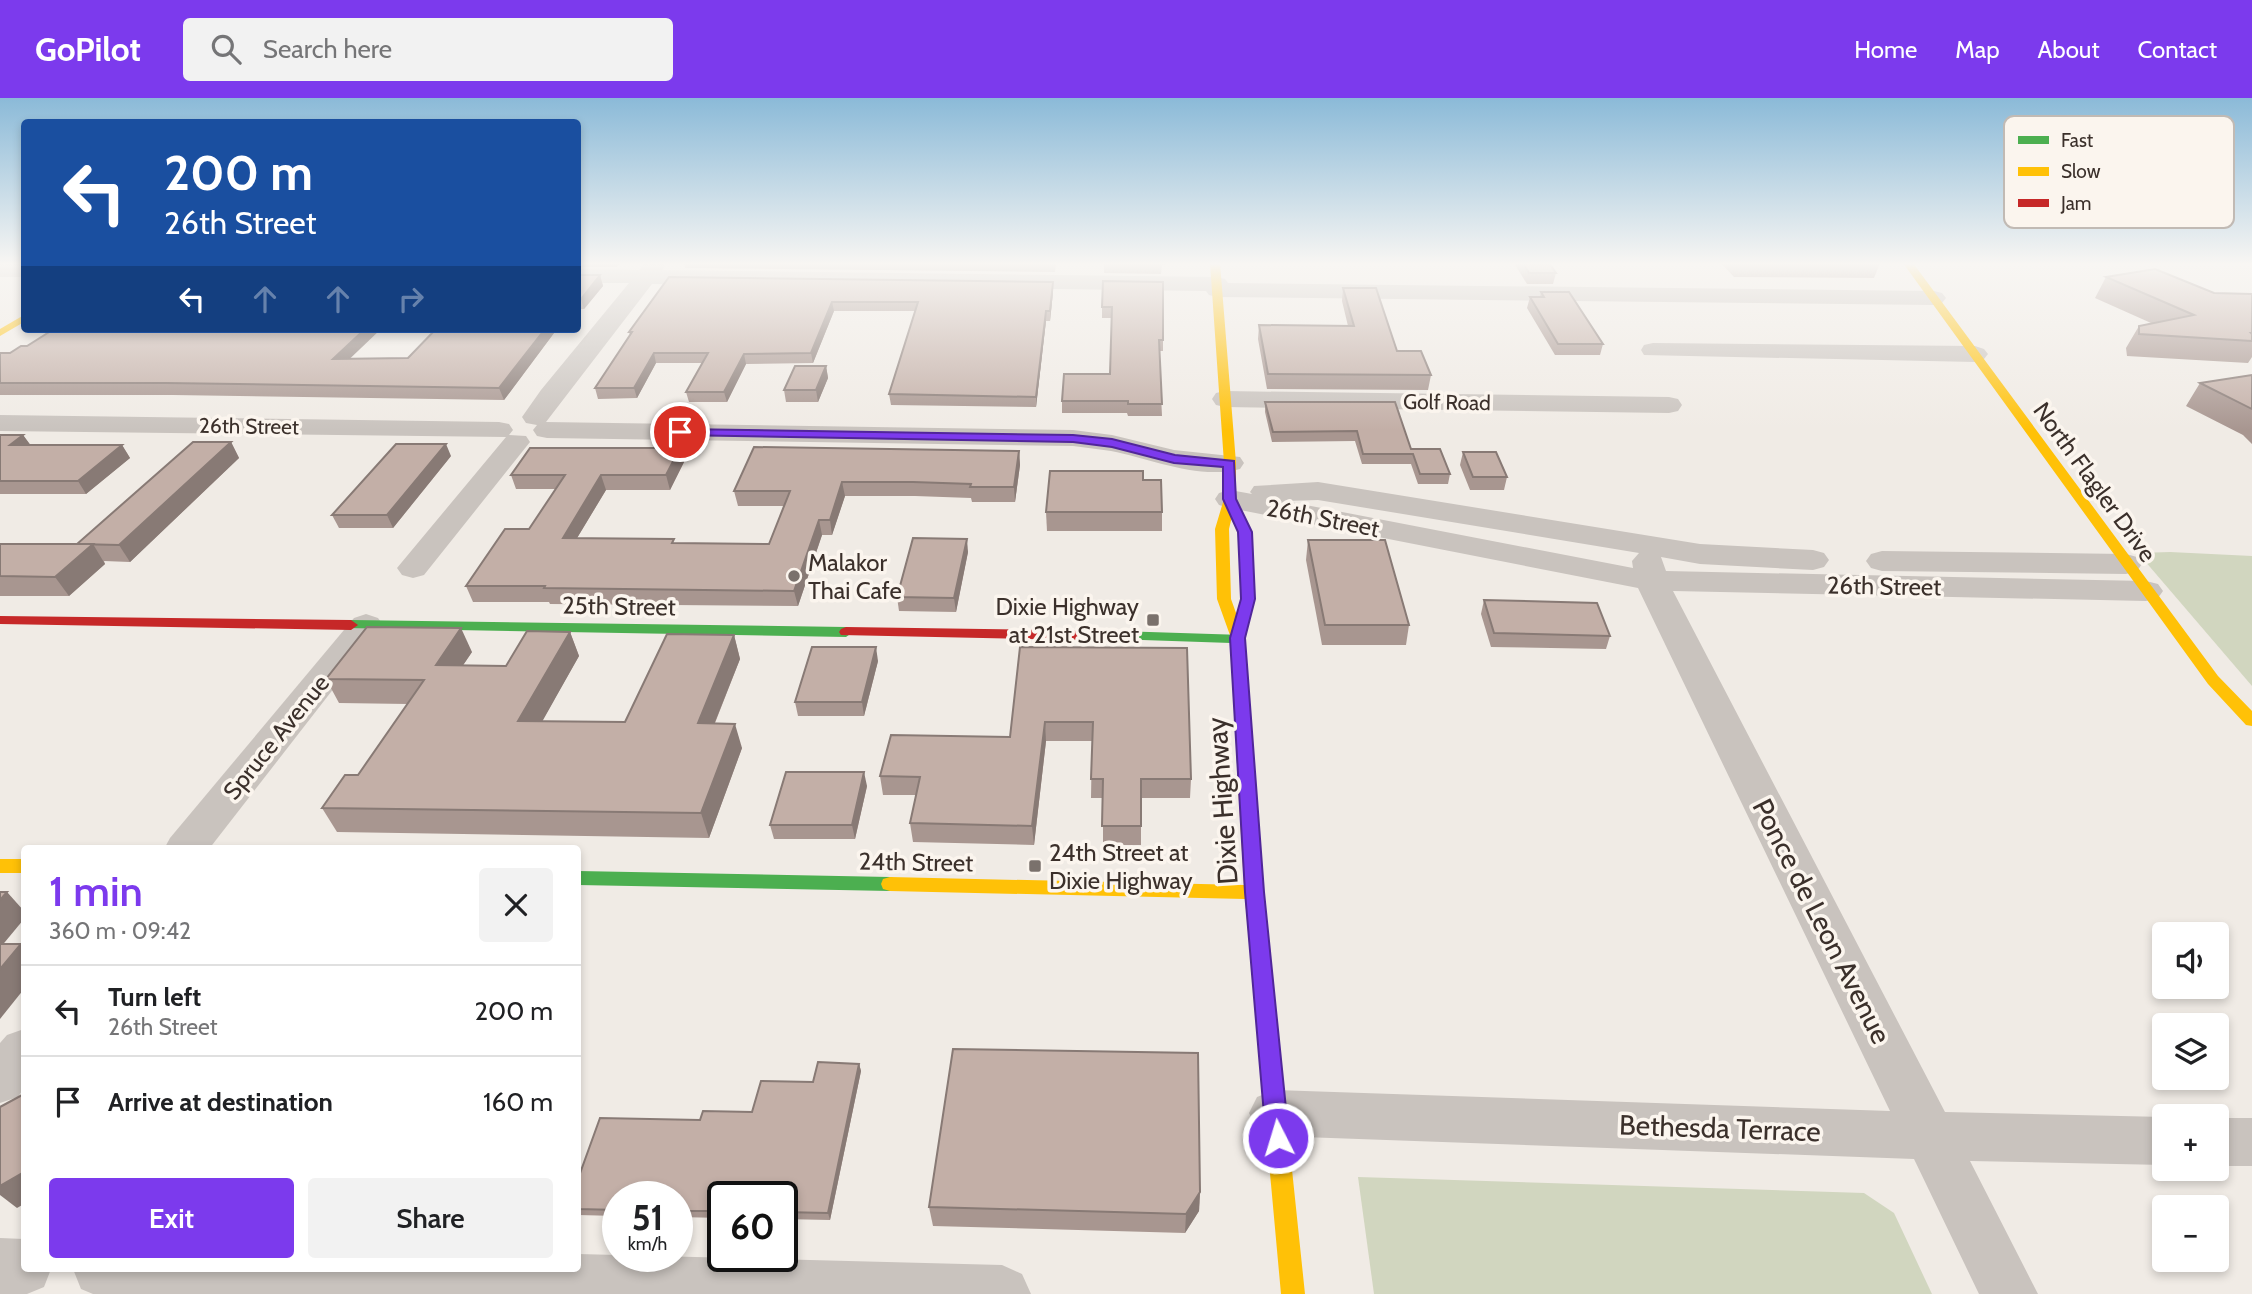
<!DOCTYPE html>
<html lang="en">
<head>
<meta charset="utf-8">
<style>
	body { margin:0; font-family:Cabin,sans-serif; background:#f2f2f2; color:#202124; height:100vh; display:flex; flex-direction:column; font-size:26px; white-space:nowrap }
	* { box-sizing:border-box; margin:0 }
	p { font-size:23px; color:#757577 }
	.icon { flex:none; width:38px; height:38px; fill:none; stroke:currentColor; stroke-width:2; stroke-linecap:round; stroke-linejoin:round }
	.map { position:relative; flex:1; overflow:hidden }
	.side { position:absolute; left:21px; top:747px; width:560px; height:427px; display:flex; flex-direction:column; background:#fff; border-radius:7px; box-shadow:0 4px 10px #0003 }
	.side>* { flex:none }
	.banner { position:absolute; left:21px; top:21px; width:560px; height:214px; border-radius:7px; box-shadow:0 4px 10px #0003; background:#1a4fa0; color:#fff; overflow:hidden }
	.tools { position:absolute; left:2152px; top:824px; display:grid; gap:14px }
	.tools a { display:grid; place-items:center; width:77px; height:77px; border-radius:7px; background:#fff; box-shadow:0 4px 10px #0003; font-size:35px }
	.speed { position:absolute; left:602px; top:1083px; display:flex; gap:14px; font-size:35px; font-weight:700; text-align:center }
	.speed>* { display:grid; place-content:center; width:91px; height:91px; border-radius:50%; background:#fff; box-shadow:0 4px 10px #0003; line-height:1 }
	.speed small { font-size:18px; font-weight:400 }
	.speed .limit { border:4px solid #111; border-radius:10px; background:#fff; color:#111 }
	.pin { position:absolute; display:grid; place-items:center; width:60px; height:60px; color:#fff; margin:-30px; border:4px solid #fff; border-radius:50%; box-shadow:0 2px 7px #0007 }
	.me { position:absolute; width:77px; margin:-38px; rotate:355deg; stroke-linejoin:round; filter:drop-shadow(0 0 5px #0008) }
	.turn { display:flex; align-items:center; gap:24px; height:147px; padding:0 28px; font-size:32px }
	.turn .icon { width:91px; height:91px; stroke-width:2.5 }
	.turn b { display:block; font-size:49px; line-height:60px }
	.lanes { display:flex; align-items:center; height:66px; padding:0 28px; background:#0003; justify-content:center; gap:35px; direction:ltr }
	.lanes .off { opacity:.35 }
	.round { display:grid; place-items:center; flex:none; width:74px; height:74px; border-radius:7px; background:#f2f2f2 }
	.head { display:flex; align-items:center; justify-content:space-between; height:119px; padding:0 28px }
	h1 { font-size:42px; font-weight:600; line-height:52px; color:#7c3aed }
	.button { display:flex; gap:14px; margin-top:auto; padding:14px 28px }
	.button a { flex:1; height:80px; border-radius:7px; background:#7c3aed; color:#fff; font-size:28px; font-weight:600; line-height:80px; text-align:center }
	.button a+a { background:#f2f2f2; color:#202124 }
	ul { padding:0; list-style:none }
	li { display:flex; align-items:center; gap:21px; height:91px; padding:0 28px; border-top:2px solid #e0e0e0 }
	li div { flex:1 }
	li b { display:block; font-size:26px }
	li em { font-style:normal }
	header { display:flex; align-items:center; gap:42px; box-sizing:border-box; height:98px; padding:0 35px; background:#7c3aed; color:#fff }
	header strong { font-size:33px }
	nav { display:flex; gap:38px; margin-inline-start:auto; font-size:24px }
	.search { width:490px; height:63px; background:#f2f2f2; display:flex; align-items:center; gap:18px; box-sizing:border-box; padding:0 24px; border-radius:7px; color:#757577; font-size:26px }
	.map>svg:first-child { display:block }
</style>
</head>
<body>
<header>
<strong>GoPilot</strong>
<div class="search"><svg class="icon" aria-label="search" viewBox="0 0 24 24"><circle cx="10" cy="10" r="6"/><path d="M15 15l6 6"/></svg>Search here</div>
<nav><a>Home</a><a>Map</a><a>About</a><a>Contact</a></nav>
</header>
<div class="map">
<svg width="2252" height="1196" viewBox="0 0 2252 1196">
	<rect width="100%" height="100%" fill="#f0ebe5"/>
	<g fill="#d1d6bf">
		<path d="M2170 454 2252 458V588L2138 455Z"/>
		<path d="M1358 1079 1864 1095 1894 1115 1932 1196H1374Z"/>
	</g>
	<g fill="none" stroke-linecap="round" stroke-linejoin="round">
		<g fill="#c9c3be" fill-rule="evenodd">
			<rect x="0" y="165" width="24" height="14"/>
			<path d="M645 165H666L662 172 1217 179 1225 181 1228 185 1934 193 1942 195 1946 200 1942 205 1934 207 1217 199 1209 197 1206 193 652 186 546 324 1073 332 1112 337 1174 352 1240 359 1244 365 1240 371C1198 382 1152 361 1111 353 1099 351 1086 350 1073 348L547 340 537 338 533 332 537 327 526 325 522 319 541 292 629 185H578V171L639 172Z"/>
			<path d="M1653 245 1975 248 1984 251 1988 256 1984 261 1975 264 1644 257 1641 252 1644 247Z"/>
			<path d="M1225 293 1669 299 1678 301 1682 307 1678 313 1669 315 1225 309 1216 307 1212 301 1216 295Z"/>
			<path d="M0 317 499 324 509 326 513 332 509 337 526 338 530 344 424 477 413 480 402 477 397 470 506 339 0 333Z"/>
			<path d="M1318 384 1700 446 1813 452 1824 455 1829 462 1824 469 1813 472 1700 466 1661 459 1666 473 2146 483 2158 486 2163 493 2158 500 2146 503 1673 493 1945 1014 2165 1019V1067L1970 1063 2038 1196H1979L1914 1061 1275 1038 1257 1031 1249 1015 1257 999 1275 992 1890 1013 1638 490 1230 410 1219 407 1215 401 1219 395 1230 392 1252 396 1250 394 1254 388ZM1318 402 1639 455 1632 463 1633 470 1285 403Z"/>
			<path d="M1882 453 2126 456 2137 459 2142 466 2137 473 2126 476 1882 473 1871 470 1866 463 1871 456Z"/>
			<path d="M366 516 378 520 383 527 209 751H164L170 740 354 520Z"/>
			<path d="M24 931V990L18 999 0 1005V945L7 937Z"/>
			<rect x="2217" y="1020" width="35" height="48"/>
			<path d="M0 1140 24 1141V1171H51L44 1189 27 1196H0Z"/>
			<path d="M578 1156 1002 1167 1022 1176 1031 1196H93L81 1191 73 1171H578Z"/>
		</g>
		<g fill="#4caf50" fill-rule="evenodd">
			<path d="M351 522 846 529 853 534 846 539 346 530 344 527 346 524Z"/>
			<path d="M1118 533 1243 537 1256 687 1253 691H1241L1238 687 1231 545 1113 541 1111 538 1113 535Z"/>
			<path d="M578 773 890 779 897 781 899 786 897 791 890 793 578 787Z"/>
		</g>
		<g fill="#ffc107" fill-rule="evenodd">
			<path d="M1210 165H1220L1236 365V401L1229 431 1231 501 1245 540 1238 545 1231 540 1217 501 1215 431 1224 401V365Z"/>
			<path d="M1903 165H1913L2218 578 2252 613V628L2246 627 2208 586Z"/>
			<path d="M24 217V224L0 238V231Z"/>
			<path d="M1247 681 1253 683 1256 687 1263 794 1305 1196H1281L1245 801 890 793 883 791 881 786 883 781 890 779 1244 787 1238 687 1241 683Z"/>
			<rect x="0" y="761" width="24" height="14"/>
		</g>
		<g fill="#c62828" fill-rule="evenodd">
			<path d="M0 518 351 522 358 527 351 532 0 526Z"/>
			<path d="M846 529 1118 533 1125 538 1118 543 841 537 839 534 841 531Z"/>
		</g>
	</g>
	<g fill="#a89690">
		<path d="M578 165H620L617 169H578Z"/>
		<path d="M684 165H1165V167H1162L1161 176 1104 175V166H1056L1055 174 685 170Z"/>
		<path d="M1514 165H1549L1556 175 1553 186H1527Z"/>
		<path d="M1721 165H1880L1874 180 1734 179Z"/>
		<path d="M578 177H600L603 188 584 211H578Z"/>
		<path d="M669 179 1053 194 1050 223H1046L1036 309 891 307 889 296 915 213H834L813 265 746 266 727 304H689L686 294 702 265H656L637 300 598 301 595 290 630 237 629 234Z"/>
		<path d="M2106 179 2214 195 2252 196V259L2248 265 2127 258 2126 250 2139 228 2151 225 2095 200Z"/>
		<path d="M1163 184V253H1159L1162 318H1128L1127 315H1062V303L1110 276 1112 220H1102V209Z"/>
		<path d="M1343 190 1397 253 1431 277 1428 292 1267 291 1258 241 1259 227 1348 228 1342 203Z"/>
		<path d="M1541 194 1603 246 1600 257H1555L1527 210 1530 199H1540Z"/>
		<path d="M436 231H557L504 302 173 297H0V255L350 261 408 260Z"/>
		<path d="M826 268 828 280 818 304H786L784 292Z"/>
		<path d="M2252 277V346L2243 337 2186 308 2200 285Z"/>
		<path d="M1265 304 1411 351 1450 376 1448 386H1418L1411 366H1362L1355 343 1272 344 1265 314Z"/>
		<path d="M0 337H23L30 347H122L130 360 86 396H0Z"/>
		<path d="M231 344 239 360 130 464 104 463 105 466 69 498H0V446H77Z"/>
		<path d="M680 350 684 364 670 392H606L577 440 675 445 769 446 784 408H738L734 393 1019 353 1020 367 1015 404H972L971 400 915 398H845L832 437H822L798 508 550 506 549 504H473L466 488 529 431 556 391H516L511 377Z"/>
		<path d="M1463 354 1507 379 1504 392H1470L1460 367Z"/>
		<path d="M451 358 393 430H339L332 417Z"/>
		<path d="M1143 382 1162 414V433H1047L1046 414Z"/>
		<path d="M1308 442 1409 527 1406 547H1322L1306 462Z"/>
		<path d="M968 454 956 514 899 513 897 499Z"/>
		<path d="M1484 502 1610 538 1606 551 1491 549 1481 516Z"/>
		<path d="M570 534 579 558 542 623 625 624 734 537 740 561 715 625 742 650 709 740 337 734 322 710 358 677 408 606 339 605 326 581 472 554 463 567 506 568Z"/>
		<path d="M1020 549 1191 681 1190 700H1141V747H1103V700H1091L1092 643H1046L1034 747 913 744 910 725 916 697H883L880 678 1010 639Z"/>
		<path d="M878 563 864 618H798L795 604Z"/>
		<path d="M867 688 855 741H774L770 727Z"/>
		<path d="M859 966 861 973 830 1122 782 1121V1099H723V1120L677 1119V1099H618V1118L578 1117V1081L700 1022 752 1014 813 984Z"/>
		<path d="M1200 1094 1199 1113 1185 1135 933 1128 929 1109Z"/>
	</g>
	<g fill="#887a75">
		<path d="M600 177 603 188 584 211 581 201Z"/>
		<path d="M1053 184V194L1050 223V213Z"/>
		<path d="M832 204 834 213 813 265 811 255Z"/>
		<path d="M1046 213V223L1036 309V299Z"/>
		<path d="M365 231H381L338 272 333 261Z"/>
		<path d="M545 231H557L504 302 499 290Z"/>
		<path d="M654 255 656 265 637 300 634 290Z"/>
		<path d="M744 256 746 266 727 304 724 294Z"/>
		<path d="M826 268 828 280 818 304 816 292Z"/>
		<path d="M23 337 32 349 10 347Z"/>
		<path d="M231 344 239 360 130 464 119 447Z"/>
		<path d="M446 346 451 358 393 430 387 417Z"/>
		<path d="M122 347 130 360 86 396 78 383Z"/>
		<path d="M680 350 684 364 670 392 666 377Z"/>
		<path d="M1019 353 1020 367 1015 404 1014 389Z"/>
		<path d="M601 377 606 392 568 455 563 440Z"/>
		<path d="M842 384 845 398 832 437 830 422Z"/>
		<path d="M819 422 822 437 798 508 794 493Z"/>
		<path d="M967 441 968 454 956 514 954 500Z"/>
		<path d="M93 446 105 466 69 498 55 479Z"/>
		<path d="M461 530 472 554 447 591 436 567Z"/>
		<path d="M570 534 579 558 529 647 518 623Z"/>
		<path d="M734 537 740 561 705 649 698 625Z"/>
		<path d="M876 549 878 563 864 618 862 604Z"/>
		<path d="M1045 624 1046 643 1034 747 1032 728Z"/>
		<path d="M735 626 742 650 709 740 701 715Z"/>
		<path d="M864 674 867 688 855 741 852 727Z"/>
		<path d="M7 794 24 813V821L0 850V802Z"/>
		<path d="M21 846 24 850V891L0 921V871Z"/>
		<path d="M859 966 861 973 830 1122 828 1115Z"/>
		<path d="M24 1074V1106L17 1110 0 1097V1088Z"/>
		<path d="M1200 1094 1199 1113 1185 1135 1186 1116Z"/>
	</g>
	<g fill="#c3afa7" stroke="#887a75" stroke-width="2">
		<path d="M1104 165H1162V166Z"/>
		<path d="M1523 165H1549L1556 175H1529Z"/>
		<path d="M2155 171 2214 195 2252 196V235H2251L2252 236V243L2139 236V228L2194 217 2106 179Z"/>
		<path d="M578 177H600L581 201H578Z"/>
		<path d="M669 179 1053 184 1050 213H1046L1036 299 889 296 918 204H832L811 255 744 256 724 294H686L708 255H654L634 290H595L632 234H629Z"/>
		<path d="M1103 183 1163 184V242H1159L1162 306H1128V303H1062L1064 276H1110L1112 209H1102Z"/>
		<path d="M1343 190H1376L1397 253H1421L1431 277 1268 276 1259 227 1354 228Z"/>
		<path d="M1541 194H1569L1603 246H1558L1530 199H1544Z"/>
		<path d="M54 231H365L333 261 408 260 436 231H545L499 290 166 285H0V255H10L21 248H27Z"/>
		<path d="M795 268H826L816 292H784Z"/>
		<path d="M2252 277V311L2200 285Z"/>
		<path d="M1265 304H1395L1411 351H1440L1450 376H1420L1413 356H1363L1357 333 1273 334Z"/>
		<path d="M0 337H23L10 347H122L78 383H0Z"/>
		<path d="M193 344H231L119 447 77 446Z"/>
		<path d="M396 346H446L387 417H332Z"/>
		<path d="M754 349 1019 353 1014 389H970L971 386 913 384H842L830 422H819L794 493 544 490 545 488H466L505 431H529L565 377H511L530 350H680L666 377H601L563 440 674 441 672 445 769 446 790 393H734Z"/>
		<path d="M1463 354H1496L1507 379H1473Z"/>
		<path d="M1050 373H1143V382H1161L1162 414H1046Z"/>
		<path d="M913 440 967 441 954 500 897 499Z"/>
		<path d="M1308 442H1385L1409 527H1325Z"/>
		<path d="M0 446H93L55 479 0 478Z"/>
		<path d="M1484 502 1597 505 1610 538 1494 535Z"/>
		<path d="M367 529 461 530 436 567 506 568 527 533 570 534 518 623 625 624 667 536 734 537 698 625 735 626 701 715 322 710 345 677H358L424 582 326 581Z"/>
		<path d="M812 549H876L862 604H795Z"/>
		<path d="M1020 549 1187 550 1191 681H1141V728H1102L1103 681H1091L1093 624H1045L1032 728 910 725 920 679 880 678 891 637 1010 639Z"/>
		<path d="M786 674H864L852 727H770Z"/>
		<path d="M0 794H7L0 802Z"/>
		<path d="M0 846H21L0 871Z"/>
		<path d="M953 951 1198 955 1200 1094 1186 1116 929 1109Z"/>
		<path d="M818 964 859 966 828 1115 782 1114V1099H723V1113H677V1099H618V1112L578 1111V1081L600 1020 700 1022 703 1013 752 1014 761 983 813 984Z"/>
		<path d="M24 996V1074L0 1088V1009Z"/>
	</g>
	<linearGradient id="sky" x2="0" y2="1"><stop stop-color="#8bbad8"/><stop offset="0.5" stop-color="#f8f6f3"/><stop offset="1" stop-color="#f8f6f3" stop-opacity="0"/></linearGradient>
	<rect width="2252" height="332" fill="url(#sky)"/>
	<path fill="#7c3aed" stroke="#51269a" stroke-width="2" d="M680 331 1073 337 1112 341 1175 357 1234 363 1236 401 1252 434 1255 501 1245 540 1264 794 1289 1040 1286 1048 1278 1051 1270 1048 1266 1040 1245 794 1230 540 1241 501 1238 434 1223 401V369L1174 365 1112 349 1073 344 676 337 674 334Z"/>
	<g fill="#7a716c" stroke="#fbf5ee" stroke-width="2.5">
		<circle cx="794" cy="478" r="7"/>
		<rect x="1146" y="515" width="14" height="14" rx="3.5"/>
		<rect x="1028" y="761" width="14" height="14" rx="3.5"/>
	</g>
	<g text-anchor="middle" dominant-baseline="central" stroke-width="7" stroke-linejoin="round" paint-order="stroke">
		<g font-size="21" fill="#3b302b" stroke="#fbf5ee">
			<text transform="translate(1447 304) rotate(1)">Golf Road</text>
			<text transform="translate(249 328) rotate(1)">26th Street</text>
		</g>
		<g font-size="24" fill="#3b302b" stroke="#fbf5ee">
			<text transform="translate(2095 384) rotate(54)">North Flagler Drive</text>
			<text transform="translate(1323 420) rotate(11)">26th Street</text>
			<text transform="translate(1884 488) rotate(1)">26th Street</text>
			<text transform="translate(619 508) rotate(1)">25th Street</text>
			<text transform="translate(276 639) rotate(-51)">Spruce Avenue</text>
			<text transform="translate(916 764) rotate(1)">24th Street</text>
		</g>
		<g font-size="24" fill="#3b302b" stroke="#fbf5ee" text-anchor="start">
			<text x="808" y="464">Malakor<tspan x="808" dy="28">Thai Cafe</tspan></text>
			<text x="1139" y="508" text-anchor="end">Dixie Highway<tspan x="1139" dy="28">at 21st Street</tspan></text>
			<text x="1049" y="754">24th Street at<tspan x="1049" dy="28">Dixie Highway</tspan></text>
		</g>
		<g font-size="28" fill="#3b302b" stroke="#fbf5ee">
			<text transform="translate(1222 703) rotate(-94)">Dixie Highway</text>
			<text transform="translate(1822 823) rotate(63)">Ponce de Leon Avenue</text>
			<text transform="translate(1720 1030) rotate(2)">Bethesda Terrace</text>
		</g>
	</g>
	<rect x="2004" y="18" width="230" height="112" rx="10" fill="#fbf5ee" stroke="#c1bab4" stroke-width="2"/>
	<rect x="2018" y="38" width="31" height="8" fill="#4caf50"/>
	<rect x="2018" y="69" width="31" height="9" fill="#ffc107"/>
	<rect x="2018" y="101" width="31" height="8" fill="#c62828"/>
	<g font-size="19" fill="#3b302b">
		<text x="2061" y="49">Fast</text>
		<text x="2061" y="80">Slow</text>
		<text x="2061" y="112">Jam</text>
	</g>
</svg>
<div class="tools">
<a><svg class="icon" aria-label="sound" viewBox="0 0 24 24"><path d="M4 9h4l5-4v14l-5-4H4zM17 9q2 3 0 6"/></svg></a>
<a><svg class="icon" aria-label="layers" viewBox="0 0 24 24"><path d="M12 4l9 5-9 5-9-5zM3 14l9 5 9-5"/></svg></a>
<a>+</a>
<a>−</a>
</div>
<div class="speed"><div>51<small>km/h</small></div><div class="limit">60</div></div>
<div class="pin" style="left:680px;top:334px;background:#d93025"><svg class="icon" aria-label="arrive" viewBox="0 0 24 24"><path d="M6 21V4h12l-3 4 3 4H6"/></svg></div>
<svg class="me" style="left:1278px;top:1040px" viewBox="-20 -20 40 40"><circle r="17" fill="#7c3aed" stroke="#fff" stroke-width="3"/><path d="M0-11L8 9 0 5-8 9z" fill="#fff"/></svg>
<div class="banner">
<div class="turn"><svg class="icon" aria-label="left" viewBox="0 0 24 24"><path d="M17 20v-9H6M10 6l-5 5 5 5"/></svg><div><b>200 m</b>26th Street</div></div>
<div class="lanes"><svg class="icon" aria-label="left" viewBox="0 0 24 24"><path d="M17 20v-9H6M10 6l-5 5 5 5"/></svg><svg class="icon off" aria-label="ahead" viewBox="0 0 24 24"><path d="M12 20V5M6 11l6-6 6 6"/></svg><svg class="icon off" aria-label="ahead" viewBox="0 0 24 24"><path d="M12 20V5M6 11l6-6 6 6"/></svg><svg class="icon off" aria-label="right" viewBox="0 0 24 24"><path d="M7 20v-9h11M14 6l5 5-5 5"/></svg></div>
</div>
<section class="side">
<div class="head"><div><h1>1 min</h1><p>360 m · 09:42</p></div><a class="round"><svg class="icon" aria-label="close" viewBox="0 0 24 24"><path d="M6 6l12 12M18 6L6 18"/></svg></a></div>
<ul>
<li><svg class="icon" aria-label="left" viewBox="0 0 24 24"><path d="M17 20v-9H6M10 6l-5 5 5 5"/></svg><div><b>Turn left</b><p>26th Street</p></div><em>200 m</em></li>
<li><svg class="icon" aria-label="arrive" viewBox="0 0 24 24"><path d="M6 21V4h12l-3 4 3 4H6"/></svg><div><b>Arrive at destination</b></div><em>160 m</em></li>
</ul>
<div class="button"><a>Exit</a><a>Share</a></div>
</section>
</div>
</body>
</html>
